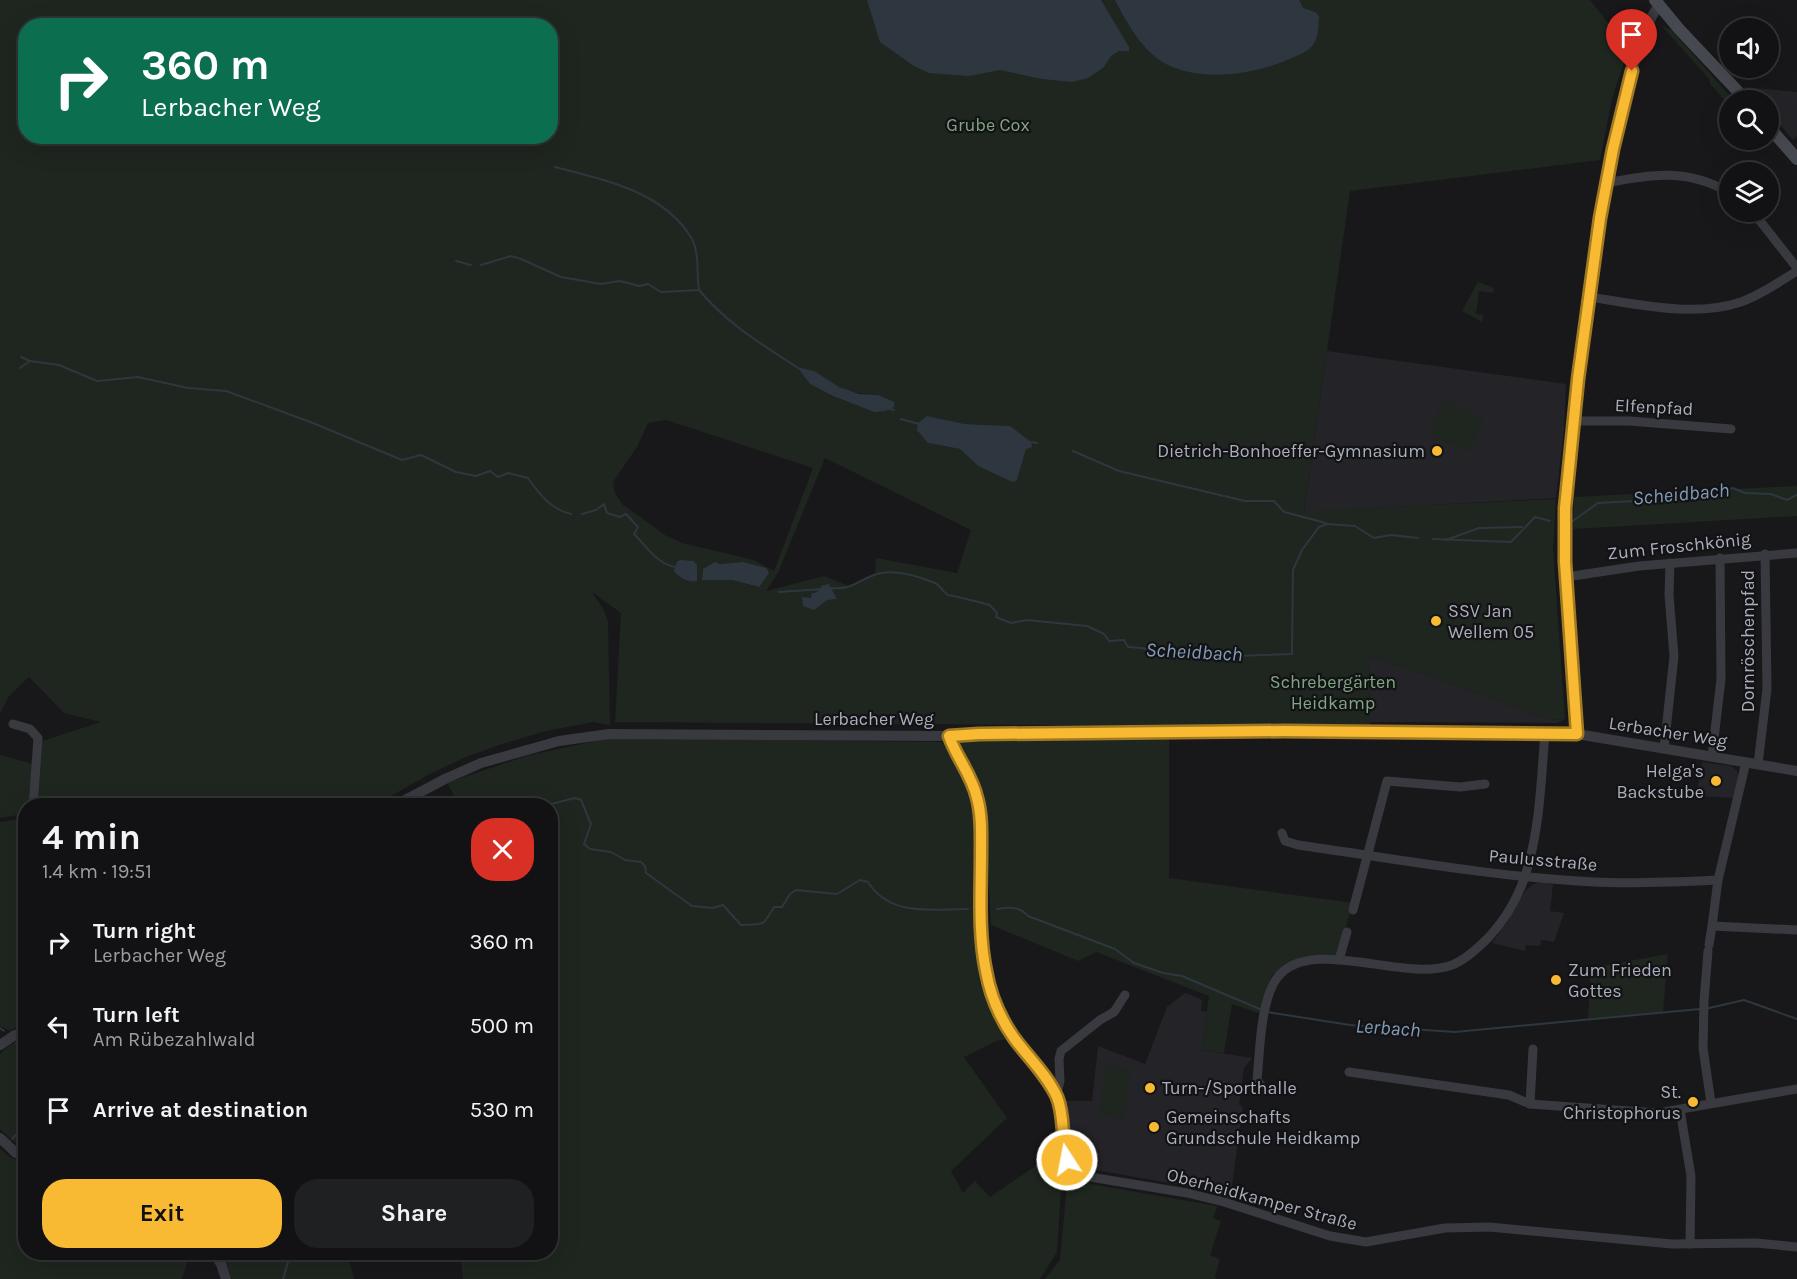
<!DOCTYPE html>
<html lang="en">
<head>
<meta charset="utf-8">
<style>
	body { margin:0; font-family:Karla,sans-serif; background:#1f2022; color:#f1f3f6; height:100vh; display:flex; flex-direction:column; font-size:22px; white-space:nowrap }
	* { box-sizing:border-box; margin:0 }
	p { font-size:20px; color:#9c9ea0 }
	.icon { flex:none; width:33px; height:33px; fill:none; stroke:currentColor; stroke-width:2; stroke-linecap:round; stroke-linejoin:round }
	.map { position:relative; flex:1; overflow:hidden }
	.panel { position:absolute; left:18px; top:798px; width:540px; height:462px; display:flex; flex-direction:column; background:#121214; border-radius:24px; box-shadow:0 6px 24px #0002,0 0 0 2px #313234 }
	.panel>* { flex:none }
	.guide { position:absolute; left:18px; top:18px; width:540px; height:126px; border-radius:24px; box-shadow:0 6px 24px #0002,0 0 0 2px #313234; background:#0b6e4f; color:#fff; overflow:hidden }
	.tools { position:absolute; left:1719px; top:18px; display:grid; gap:12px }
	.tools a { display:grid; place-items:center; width:60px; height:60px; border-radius:50%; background:#121214; box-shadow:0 6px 24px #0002,0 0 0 2px #313234; font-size:30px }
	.pin { position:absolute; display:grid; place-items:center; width:51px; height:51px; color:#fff; margin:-62px -26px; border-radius:50% 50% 50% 0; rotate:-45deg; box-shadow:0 0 6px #0007 }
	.pin .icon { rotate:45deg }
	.me { position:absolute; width:66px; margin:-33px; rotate:349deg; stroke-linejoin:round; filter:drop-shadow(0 0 4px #0008) }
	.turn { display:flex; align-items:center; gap:21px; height:126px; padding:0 24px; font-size:27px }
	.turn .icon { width:78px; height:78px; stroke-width:2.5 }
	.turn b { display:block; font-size:42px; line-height:51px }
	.round { display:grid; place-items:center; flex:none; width:63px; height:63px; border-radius:24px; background:#1f2022 }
	.overview { display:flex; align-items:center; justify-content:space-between; height:102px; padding:0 24px }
	h1 { font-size:36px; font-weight:700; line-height:45px }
	.button { display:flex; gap:12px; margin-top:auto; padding:12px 24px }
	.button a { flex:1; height:69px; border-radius:24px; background:#f8ba33; color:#111; font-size:24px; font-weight:700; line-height:69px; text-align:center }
	.button a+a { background:#1f2022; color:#f1f3f6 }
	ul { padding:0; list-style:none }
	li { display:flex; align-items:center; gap:18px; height:84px; padding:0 24px }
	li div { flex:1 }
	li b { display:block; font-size:22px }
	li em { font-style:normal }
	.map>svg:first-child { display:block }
</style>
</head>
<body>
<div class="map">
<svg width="1797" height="1279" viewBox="0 0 1797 1279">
	<rect width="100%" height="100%" fill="#18181b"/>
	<g fill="#242428">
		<path d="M1745 87 1797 92V136L1793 140 1769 112 1768 100H1758Z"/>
		<path d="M1327 351 1566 384 1564 429 1556 498 1304 512Z"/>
		<path d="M1369 656 1433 677 1552 720 1565 719 1557 723 1370 722Z"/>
		<path d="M1702 762 1731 766 1737 771 1738 775 1734 798 1696 796Z"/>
		<path d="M1540 882 1553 884 1550 911 1564 913 1554 942 1541 940 1540 946 1526 945 1525 951 1492 943 1508 921 1525 891 1534 884Z"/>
		<path d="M1185 993 1199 998 1202 1001 1201 1011 1207 1012 1202 1050 1252 1058 1244 1068 1239 1105 1243 1106 1230 1199 1197 1188 1090 1169 1077 1161 1073 1154 1069 1138 1066 1101H1092L1098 1046 1145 1064 1167 1007Z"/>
	</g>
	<g fill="#1e261f" fill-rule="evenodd">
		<path d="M0 0H1590L1620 38 1632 37 1612 99 1600 160 1350 191 1304 511 1556 499 1553 549 1565 719 1552 720 1433 677 1369 656 1370 727 615 722 621 613 592 592 604 610 608 621 610 725 593 722 546 731 502 744 466 757 430 774 375 805H35L39 742 101 722 64 713 29 677 9 696 0 714ZM26 26H550V136H26ZM798 368C817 370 824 381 840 388 853 393 865 394 878 395L874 412 833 396 810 384ZM927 416 965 424 1009 426 1026 449 1017 480 1010 481 978 466 960 449 928 443ZM666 420 813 468 774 571 754 560 682 543 665 535 622 504 615 493 613 482 637 447 648 423ZM825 458 971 530 957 573 876 558 875 573 849 586 824 576 766 591 778 573ZM715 562 720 564 743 562 758 587 732 580Z"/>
		<path d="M1662 26 1671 30 1734 100H1730L1729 105 1710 84 1709 79Z"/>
		<path d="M1478 282 1494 288 1493 293 1479 291 1476 314 1484 315 1482 322 1462 311Z"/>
		<path d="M1444 399 1485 419 1469 452 1428 433Z"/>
		<path d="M1797 486V516L1573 529 1574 497Z"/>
		<path d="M609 738 942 742 965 781 974 819V926L980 984 1009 1039 996 1041 964 1057 1007 1118 951 1171 963 1193 975 1181 990 1197 1049 1157 1062 1170 1057 1252 1040 1279H463L460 1253 550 1252V806L459 805 447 783 526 756Z"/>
		<path d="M964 738H1169V878L1353 903 1337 955 1305 956 1272 975 1259 1013 1232 1004 1224 1053 1202 1050 1209 996 1096 952 1078 961 991 925 985 803 975 773 961 748 960 744Z"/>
		<path d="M0 755 33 764 31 805 26 806 25 814 0 818Z"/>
		<path d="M25 815V1022L10 1031 0 1026V822L24 819Z"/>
		<path d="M1668 954 1663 1012 1588 1019 1591 968Z"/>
		<path d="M25 1039V1149L21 1148 0 1129V1054L10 1045Z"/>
		<path d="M1106 1065 1131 1069 1124 1119 1099 1115Z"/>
		<path d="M0 1149 8 1156 25 1164 26 1252 190 1253 182 1279H0Z"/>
		<path d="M1068 1174 1085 1183 1217 1206 1213 1218 1221 1221 1210 1255 1220 1259 1215 1276 1216 1279H1045L1060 1260Z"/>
		<path d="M222 1253H347L354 1279H232Z"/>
	</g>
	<g fill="#2e373f">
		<path d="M867 0H1101L1129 47V51H1119L1111 56 1103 68 1088 78 1072 82 1042 79 1000 70 969 76 929 73 914 66 880 42Z"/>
		<path d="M1115 0H1299L1303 8 1315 12 1319 16C1318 25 1319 35 1314 43 1309 52 1296 56 1287 60 1252 75 1201 82 1166 64 1143 52 1127 23 1115 0Z"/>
		<path d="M797 367 814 371 839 387 859 394 878 395 894 402V407L885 411 874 412 833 396 810 384Z"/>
		<path d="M927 416 965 424 1010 426 1031 442 1032 447 1026 449 1017 480 1014 482 1010 481 978 466 960 449 928 443 917 430 918 423Z"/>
		<path d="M680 560 693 561 697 565V581C689 583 678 577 674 571L677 562Z"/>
		<path d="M715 562 720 564 743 562 766 568 769 573 759 587 732 580H702L703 569Z"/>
		<path d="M829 584 837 599 827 600 814 610 803 606 802 597 811 598 812 593H815L821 589V586Z"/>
	</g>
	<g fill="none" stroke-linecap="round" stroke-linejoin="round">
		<g stroke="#2e373f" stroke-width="2">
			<path d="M555 167C604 180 664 191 692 239 700 254 696 273 699 289"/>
			<path d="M456 261 471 265"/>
			<path d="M481 265 511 256 521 259 561 277 601 284 620 281 639 286 648 284 661 292 699 290C726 323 763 345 798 368"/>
			<path d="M21 357 30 361 59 365 97 381 138 377 188 388 226 391 313 423 402 460 421 455 456 472 476 476 490 471 498 477 508 473 528 478C539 494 552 510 571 514"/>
			<path d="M20 368 30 361"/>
			<path d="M887 408 894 410"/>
			<path d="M901 419 919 424"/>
			<path d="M1031 442 1037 443"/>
			<path d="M1073 451 1119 471 1245 501H1274L1284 512 1326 523"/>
			<path d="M582 514 596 510 604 504 607 513 620 517 626 514 638 527 634 534C646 546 658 565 676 567"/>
			<path d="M1570 523 1598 503 1636 501 1650 496 1665 499 1675 496 1683 497 1700 490 1715 493 1733 488 1745 493 1771 494 1787 500 1797 495"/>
			<path d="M1433 539 1511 542 1535 517 1550 521"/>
			<path d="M1446 540 1479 528 1522 527"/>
			<path d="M830 588C853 590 855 582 874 575 892 568 918 576 935 583 940 585 943 592 948 595 951 595 986 604 990 605 990 606 997 612 997 613L996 617 1011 623 1027 620 1087 626 1104 634 1109 641 1124 640 1128 647 1142 648 1166 654 1210 652 1235 656 1292 654 1293 570 1302 550 1319 527 1327 524 1355 526 1374 538 1391 535 1418 538"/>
			<path d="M779 592 824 589"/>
			<path d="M543 806 575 798 581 800 591 824 584 844 590 849 611 852 625 860 641 862 645 866 646 873 692 906 713 908 723 905 741 925C765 923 761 929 774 907H782L790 894 796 890 837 894 860 880 868 882C890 917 932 909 968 909"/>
			<path d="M997 909C1010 907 1019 906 1028 916L1115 949 1134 963 1163 973 1182 976 1262 1010"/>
			<path d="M1705 1009 1744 1000 1797 1019"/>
			<path d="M1267 1012 1350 1025 1455 1032 1700 1009"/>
			<path d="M0 1028 4 1031"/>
			<path d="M16 1043 26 1046"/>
			<path d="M12 1139 26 1124"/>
			<path d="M283 1279 291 1252"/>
		</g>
		<g stroke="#393a40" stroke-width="9">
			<path d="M1606 183C1651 174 1688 168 1730 193"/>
			<path d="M1753 212 1797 268"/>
			<path d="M1589 297C1638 304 1693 318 1741 302 1761 295 1779 282 1797 271"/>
			<path d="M1574 421H1629L1731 429"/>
			<path d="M1566 577 1639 566 1797 553"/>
			<path d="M13 724 30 729 38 738 33 806"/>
			<path d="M949 736C954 750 962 762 969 776 976 789 979 805 981 820 987 877 973 935 991 992 1000 1018 1016 1040 1032 1062 1041 1073 1052 1085 1058 1099 1070 1129 1051 1162 1090 1177L1187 1193 1224 1202 1330 1236 1366 1242 1445 1228 1489 1227 1672 1244 1756 1243 1797 1247"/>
			<path d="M1664 749 1674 656 1669 595 1670 563"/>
			<path d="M1712 756 1721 679 1720 558"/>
			<path d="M1746 762 1718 880 1712 926 1797 930"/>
			<path d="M1758 764 1767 689 1765 554"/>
			<path d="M1282 833 1285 841 1298 845C1396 859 1495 877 1594 882 1635 884 1677 882 1718 880"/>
			<path d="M1353 910 1387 781 1460 787 1485 784"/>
			<path d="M1709 945 1712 926"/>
			<path d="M1708 951 1704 1001 1703 1048 1711 1103"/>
			<path d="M1339 960 1347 932"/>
			<path d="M1349 1072 1509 1095 1530 1104 1658 1113 1797 1089"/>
			<path d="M1265 1091 1257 1080C1260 1051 1260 1002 1277 978 1310 934 1403 983 1452 965 1465 960 1478 948 1488 938 1505 920 1517 900 1525 876 1540 831 1541 780 1545 733"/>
			<path d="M1056 1096 1060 1081 1059 1059 1061 1051 1100 1020 1114 1012 1125 995"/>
			<path d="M1530 1104 1533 1049"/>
			<path d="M1680 1110 1691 1176 1690 1244"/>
		</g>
		<g stroke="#393a40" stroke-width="10">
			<path d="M1577 734 1565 562 1564 528 1576 397 1606 183 1623 106 1637 53 1652 16 1659 5"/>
			<path d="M394 806 445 779 481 763 559 741 609 734 949 736 979 734 1284 731 1545 733 1577 734 1797 771"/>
			<path d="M0 1045 15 1035 26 1032"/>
			<path d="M0 1138 16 1153 26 1156"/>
			<path d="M213 1252 221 1264 226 1279"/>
		</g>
		<g stroke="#474950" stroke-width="12">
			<path d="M1655 0 1679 29 1746 100"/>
			<path d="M1768 126 1797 159"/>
		</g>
	</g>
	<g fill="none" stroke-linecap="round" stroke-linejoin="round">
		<defs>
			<path id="route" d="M1067 1160C1061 1139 1065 1116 1057 1097 1047 1075 1028 1057 1014 1038 1000 1018 990 994 986 971 978 933 981 891 981 852 981 834 982 815 977 798 972 775 956 757 949 736L979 734 1284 731 1577 734 1565 562V508L1578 379 1600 218 1613 149 1632 71"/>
		</defs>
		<use href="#route" stroke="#a17921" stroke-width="15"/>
		<use href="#route" stroke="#f8ba33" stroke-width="10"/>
	</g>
	<g fill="#f8ba33" stroke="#131316" stroke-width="2">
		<circle cx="1437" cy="451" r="6"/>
		<circle cx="1436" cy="621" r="6"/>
		<circle cx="1716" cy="781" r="6"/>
		<circle cx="1556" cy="980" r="6"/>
		<circle cx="1150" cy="1088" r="6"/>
		<circle cx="1693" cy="1102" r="6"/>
		<circle cx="1154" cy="1127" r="6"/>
	</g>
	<g text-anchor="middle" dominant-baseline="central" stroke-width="4.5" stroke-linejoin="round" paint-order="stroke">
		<g font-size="18" fill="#81a684" stroke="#131316">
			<text x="988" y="125">Grube Cox</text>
			<text x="1333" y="682">Schrebergärten<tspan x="1333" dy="21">Heidkamp</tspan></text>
		</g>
		<g font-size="18" fill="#aaafbb" stroke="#131316">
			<text transform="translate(1654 407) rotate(3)">Elfenpfad</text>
			<text transform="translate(1679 546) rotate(-6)">Zum Froschkönig</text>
			<text transform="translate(1748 641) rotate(-90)">Dornröschenpfad</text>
			<text x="874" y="719">Lerbacher Weg</text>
			<text transform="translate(1668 732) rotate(9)">Lerbacher Weg</text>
			<text transform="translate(1543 860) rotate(5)">Paulusstraße</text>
			<text transform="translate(1262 1199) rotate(15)">Oberheidkamper Straße</text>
		</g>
		<g font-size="18" fill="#aaafbb" stroke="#131316" text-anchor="start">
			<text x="1425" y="451" text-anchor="end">Dietrich-Bonhoeffer-Gymnasium</text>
			<text x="1448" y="611">SSV Jan<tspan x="1448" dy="21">Wellem 05</tspan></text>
			<text x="1704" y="771" text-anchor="end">Helga's<tspan x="1704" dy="21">Backstube</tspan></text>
			<text x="1568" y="970">Zum Frieden<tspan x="1568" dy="21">Gottes</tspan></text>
			<text x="1162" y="1088">Turn-/Sporthalle</text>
			<text x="1681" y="1092" text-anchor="end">St.<tspan x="1681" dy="21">Christophorus</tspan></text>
			<text x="1166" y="1117">Gemeinschafts<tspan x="1166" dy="21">Grundschule Heidkamp</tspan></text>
		</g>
		<g font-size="20" font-style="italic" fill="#819cb6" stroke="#131316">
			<text transform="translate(1681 494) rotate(-5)">Scheidbach</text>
			<text transform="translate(1194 652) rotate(3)">Scheidbach</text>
			<text transform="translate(1388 1028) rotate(4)">Lerbach</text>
		</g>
	</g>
</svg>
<div class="tools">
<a><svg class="icon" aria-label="sound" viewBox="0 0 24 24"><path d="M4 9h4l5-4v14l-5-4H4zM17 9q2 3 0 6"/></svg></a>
<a><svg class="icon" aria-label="search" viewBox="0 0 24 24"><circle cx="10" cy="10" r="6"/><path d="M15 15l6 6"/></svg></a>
<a><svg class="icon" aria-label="layers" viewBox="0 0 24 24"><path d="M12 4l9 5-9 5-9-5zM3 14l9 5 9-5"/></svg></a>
</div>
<div class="pin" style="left:1632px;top:71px;background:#d93025"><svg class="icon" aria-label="arrive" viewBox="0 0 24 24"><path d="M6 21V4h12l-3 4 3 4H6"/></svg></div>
<svg class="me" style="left:1067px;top:1160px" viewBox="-20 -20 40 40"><circle r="17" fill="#f8ba33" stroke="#fff" stroke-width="3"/><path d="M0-11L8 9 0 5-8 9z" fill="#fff"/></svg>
<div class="guide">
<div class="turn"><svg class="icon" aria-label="right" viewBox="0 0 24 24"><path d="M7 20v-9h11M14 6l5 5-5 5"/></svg><div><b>360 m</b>Lerbacher Weg</div></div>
</div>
<section class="panel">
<div class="overview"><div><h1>4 min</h1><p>1.4 km · 19:51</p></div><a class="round" style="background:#d93025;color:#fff"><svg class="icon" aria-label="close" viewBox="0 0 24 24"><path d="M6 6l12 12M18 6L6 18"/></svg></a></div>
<ul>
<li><svg class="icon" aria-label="right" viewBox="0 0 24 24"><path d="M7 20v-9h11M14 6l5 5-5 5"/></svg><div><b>Turn right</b><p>Lerbacher Weg</p></div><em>360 m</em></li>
<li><svg class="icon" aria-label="left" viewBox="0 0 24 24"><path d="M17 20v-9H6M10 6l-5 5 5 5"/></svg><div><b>Turn left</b><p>Am Rübezahlwald</p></div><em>500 m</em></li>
<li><svg class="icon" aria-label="arrive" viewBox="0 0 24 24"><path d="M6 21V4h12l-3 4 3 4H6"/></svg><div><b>Arrive at destination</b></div><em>530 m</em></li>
</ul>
<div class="button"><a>Exit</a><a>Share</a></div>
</section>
</div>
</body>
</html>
